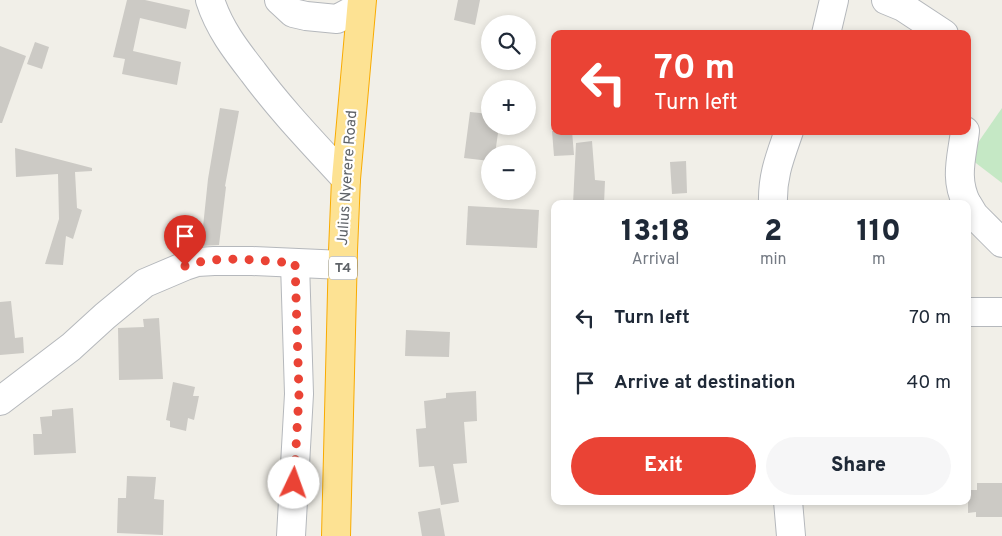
<!DOCTYPE html>
<html lang="en">
<head>
<meta charset="utf-8">
<style>
	body { margin:0; font-family:Overpass,sans-serif; background:#f6f6f7; color:#1f2937; height:100vh; display:flex; flex-direction:column; font-size:19px; white-space:nowrap }
	* { box-sizing:border-box; margin:0 }
	p { font-size:16px; color:#747a83 }
	.icon { flex:none; width:28px; height:28px; fill:none; stroke:currentColor; stroke-width:2; stroke-linecap:round; stroke-linejoin:round }
	.map { position:relative; flex:1; overflow:hidden }
	.drawer { position:absolute; left:551px; top:200px; width:420px; height:305px; display:flex; flex-direction:column; background:#fff; border-radius:10px; box-shadow:0 2px 8px #0003 }
	.drawer>* { flex:none }
	.guide { position:absolute; left:551px; top:30px; width:420px; height:105px; border-radius:10px; box-shadow:0 2px 8px #0003; background:#ea4335; color:#fff; overflow:hidden }
	.fabs { position:absolute; left:481px; top:15px; display:grid; gap:10px }
	.fabs a { display:grid; place-items:center; width:55px; height:55px; border-radius:50%; background:#fff; box-shadow:0 2px 8px #0003; font-size:25px }
	.pin { position:absolute; display:grid; place-items:center; width:42px; height:42px; color:#fff; margin:-51px -21px; border-radius:50% 50% 50% 0; rotate:-45deg; box-shadow:0 0 5px #0007 }
	.pin .icon { rotate:45deg }
	.me { position:absolute; width:55px; margin:-28px; rotate:3deg; stroke-linejoin:round; filter:drop-shadow(0 0 4px #0008) }
	.turn { display:flex; align-items:center; gap:18px; height:105px; padding:0 20px; font-size:22px }
	.turn .icon { width:65px; height:65px; stroke-width:2.5 }
	.turn b { display:block; font-size:35px; line-height:42px }
	.eta { display:flex; justify-content:space-evenly; align-items:center; height:85px; text-align:center }
	.eta b { font-size:30px; font-weight:800; line-height:35px }
	.primary-button { display:flex; gap:10px; margin-top:auto; padding:10px 20px }
	.primary-button a { flex:1; height:58px; border-radius:30px; background:#ea4335; color:#fff; font-size:20px; font-weight:800; line-height:58px; text-align:center }
	.primary-button a+a { background:#f6f6f7; color:#1f2937 }
	ul { padding:0; list-style:none }
	li { display:flex; align-items:center; gap:15px; height:65px; padding:0 20px }
	li div { flex:1 }
	li b { display:block; font-size:19px }
	li em { font-style:normal }
	.map>svg:first-child { display:block }
</style>
</head>
<body>
<div class="map">
<svg width="1002" height="536" viewBox="0 0 1002 536">
	<rect width="100%" height="100%" fill="#f1efe8"/>
	<path fill="#c5e8c5" d="M1002 108V183L968 157Z"/>
	<g fill="#cccac5">
		<path d="M127 0H145L190 10 186 29 140 18 133 51 181 62 177 85 122 74 125 59 113 57Z"/>
		<path d="M458 0H480L475 25 454 20Z"/>
		<path d="M35 42 49 47 42 69 27 64Z"/>
		<path d="M0 46 26 56 2 123H0Z"/>
		<path d="M220 108 239 111 225 186 226 187 219 245 201 246 208 179Z"/>
		<path d="M470 112 490 114V126H499L495 154H490V161L464 158Z"/>
		<path d="M552 131H572L574 155 554 156Z"/>
		<path d="M592 141 595 180 605 181 604 204H573L576 143Z"/>
		<path d="M15 148 92 168V171L75 172 77 208 82 210 73 239 66 236 63 265 45 264 59 219 58 174 16 177Z"/>
		<path d="M686 161 687 193 672 194 670 162Z"/>
		<path d="M468 206 539 210 537 248 466 245Z"/>
		<path d="M11 301 15 338 23 337 24 353 0 355V302Z"/>
		<path d="M159 318 163 379 119 380 118 328 144 327 143 319Z"/>
		<path d="M406 330 450 332 449 357 405 356Z"/>
		<path d="M173 382 195 387 193 396H199L194 420 188 418 186 431 170 427V421L166 420Z"/>
		<path d="M476 391 477 421 464 422 467 463 453 464 459 502 441 505 434 466 419 467 416 429 426 428 424 401 446 398V393Z"/>
		<path d="M73 408 76 453 34 455 33 434H42L40 417 52 416V410Z"/>
		<path d="M127 476 156 477 154 499 164 500 163 535 117 533 118 498H126Z"/>
		<path d="M977 483H1002V517H976V512L968 513V490H977Z"/>
		<path d="M440 508 445 536H422L418 512Z"/>
	</g>
	<g fill="none" stroke-linecap="round" stroke-linejoin="round">
		<defs>
			<g id="minor">
				<path d="M210 0C219 28 235 49 253 72 281 110 314 144 346 179"/>
				<path d="M279 0 293 13 306 16 337 19 361 6"/>
				<path d="M886 0 903 7 944 34"/>
				<path d="M826 34 834 0"/>
				<path d="M965 131C962 157 954 178 967 204"/>
				<path d="M773 204C772 176 780 157 789 131"/>
				<path d="M968 205 974 215 1002 243"/>
				<path d="M968 312H1002"/>
				<path d="M0 401 71 347 105 316 145 283 185 266 197 262 214 261H252L343 265"/>
				<path d="M788 501 791 536"/>
				<path d="M291 536 299 394 295 263"/>
			</g>
			<path id="highway" d="M336 536 343 251 346 179 362 0"/>
		</defs>
		<use href="#minor" stroke="#b5b8bc" stroke-width="30"/>
		<use href="#highway" stroke="#f9ab00" stroke-width="30"/>
		<use href="#minor" stroke="#fff" stroke-width="28"/>
		<use href="#highway" stroke="#fde293" stroke-width="28"/>
	</g>
	<g fill="none" stroke-linecap="round" stroke-linejoin="round">
		<path stroke="#ea4335" stroke-width="9" stroke-dasharray="0 16.2" d="M185 266C219 254 260 261 295 263L299 394 294 483"/>
	</g>
	<g text-anchor="middle" dominant-baseline="central" stroke-width="4.5" stroke-linejoin="round" paint-order="stroke">
		<rect fill="#fff" stroke="#8f9295" stroke-width="1" x="329" y="256.5" width="28" height="23" rx="4"/>
		<g font-size="14" font-weight="bold" fill="#5f6368">
			<text x="343" y="268">T4</text>
		</g>
		<g font-size="15" fill="#5f6368" stroke="#fff">
			<text transform="translate(348 178) rotate(-86)">Julius Nyerere Road</text>
		</g>
	</g>
</svg>
<div class="fabs">
<a><svg class="icon" aria-label="search" viewBox="0 0 24 24"><circle cx="10" cy="10" r="6"/><path d="M15 15l6 6"/></svg></a>
<a>+</a>
<a>−</a>
</div>
<div class="pin" style="left:185px;top:266px;background:#d93025"><svg class="icon" aria-label="arrive" viewBox="0 0 24 24"><path d="M6 21V4h12l-3 4 3 4H6"/></svg></div>
<svg class="me" style="left:294px;top:483px" viewBox="-20 -20 40 40"><circle r="19" fill="#fff"/><path d="M0-13L10 11 0 6-10 11z" fill="#ea4335"/></svg>
<div class="guide">
<div class="turn"><svg class="icon" aria-label="left" viewBox="0 0 24 24"><path d="M17 20v-9H6M10 6l-5 5 5 5"/></svg><div><b>70 m</b>Turn left</div></div>
</div>
<section class="drawer">
<div class="eta">
<div><b>13:18</b><p>Arrival</p></div>
<div><b>2</b><p>min</p></div>
<div><b>110</b><p>m</p></div>
</div>
<ul>
<li><svg class="icon" aria-label="left" viewBox="0 0 24 24"><path d="M17 20v-9H6M10 6l-5 5 5 5"/></svg><div><b>Turn left</b></div><em>70 m</em></li>
<li><svg class="icon" aria-label="arrive" viewBox="0 0 24 24"><path d="M6 21V4h12l-3 4 3 4H6"/></svg><div><b>Arrive at destination</b></div><em>40 m</em></li>
</ul>
<div class="primary-button"><a>Exit</a><a>Share</a></div>
</section>
</div>
</body>
</html>
